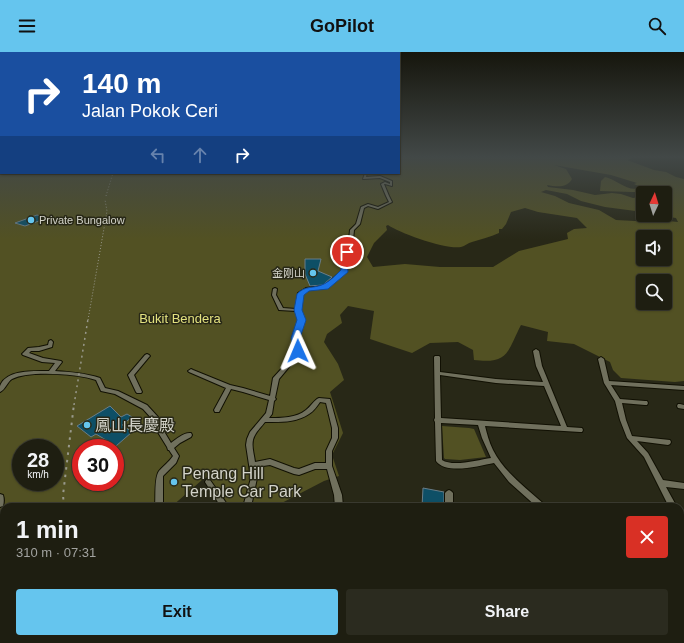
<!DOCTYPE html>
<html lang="en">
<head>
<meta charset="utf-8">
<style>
	body { margin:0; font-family:Helvetica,"Noto Sans SC",sans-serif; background:#2b2b1f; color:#f1f3f6; height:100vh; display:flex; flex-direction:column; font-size:15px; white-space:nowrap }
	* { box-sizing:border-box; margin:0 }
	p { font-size:13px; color:#a1a29f }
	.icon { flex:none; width:22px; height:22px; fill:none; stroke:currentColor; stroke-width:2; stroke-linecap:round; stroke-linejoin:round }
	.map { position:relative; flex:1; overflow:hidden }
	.sheet { position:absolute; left:0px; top:451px; width:684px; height:140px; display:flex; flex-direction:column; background:#1e1e11; border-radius:12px 12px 0 0; box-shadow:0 1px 3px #0004,0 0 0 1px #3c3c31 }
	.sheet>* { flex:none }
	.guide { position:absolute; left:0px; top:0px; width:400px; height:122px; box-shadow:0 1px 3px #0004,0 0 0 1px #3c3c31; background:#1a4fa0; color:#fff; overflow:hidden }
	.needle { width:26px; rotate:4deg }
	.tools { position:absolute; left:636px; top:134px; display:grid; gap:8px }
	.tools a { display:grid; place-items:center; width:36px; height:36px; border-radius:4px; background:#1e1e11; box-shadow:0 1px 3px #0004,0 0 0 1px #3c3c31; font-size:20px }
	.speed { position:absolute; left:12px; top:387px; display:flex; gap:8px; font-size:20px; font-weight:700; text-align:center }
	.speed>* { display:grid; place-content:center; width:52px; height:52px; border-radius:50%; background:#1e1e11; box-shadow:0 1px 3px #0004,0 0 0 1px #3c3c31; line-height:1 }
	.speed small { font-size:10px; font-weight:400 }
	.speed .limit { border:6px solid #d22; background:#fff; color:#111 }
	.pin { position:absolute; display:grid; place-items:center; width:34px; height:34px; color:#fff; margin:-17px; border:2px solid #fff; border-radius:50%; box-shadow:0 1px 4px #0007 }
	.me { position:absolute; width:44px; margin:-22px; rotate:359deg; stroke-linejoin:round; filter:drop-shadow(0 0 3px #0008) }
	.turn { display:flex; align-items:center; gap:14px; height:84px; padding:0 16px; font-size:18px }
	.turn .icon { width:52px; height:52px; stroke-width:2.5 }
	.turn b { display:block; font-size:28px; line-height:34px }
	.lanes { display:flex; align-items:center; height:38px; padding:0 16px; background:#0003; justify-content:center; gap:20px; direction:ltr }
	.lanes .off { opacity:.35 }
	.round { display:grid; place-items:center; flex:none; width:42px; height:42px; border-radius:4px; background:#2b2b1f }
	.overview { display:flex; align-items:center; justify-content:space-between; height:68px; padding:0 16px }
	h1 { font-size:24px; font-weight:700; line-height:30px }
	.button { display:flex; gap:8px; margin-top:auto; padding:8px 16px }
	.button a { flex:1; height:46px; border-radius:4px; background:#65c5ee; color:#111; font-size:16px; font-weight:700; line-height:46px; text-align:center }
	.button a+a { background:#2b2b1f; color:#f1f3f6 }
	header { display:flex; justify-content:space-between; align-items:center; height:52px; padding:0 16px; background:#65c5ee; color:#111; font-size:18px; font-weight:700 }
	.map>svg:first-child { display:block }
</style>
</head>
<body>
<header><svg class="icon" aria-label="menu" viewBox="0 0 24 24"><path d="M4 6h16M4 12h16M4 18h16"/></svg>GoPilot<svg class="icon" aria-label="search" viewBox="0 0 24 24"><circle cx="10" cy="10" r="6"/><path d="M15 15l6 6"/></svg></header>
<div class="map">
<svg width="684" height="591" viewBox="0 0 684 591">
	<rect width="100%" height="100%" fill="#282817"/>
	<g fill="#525123" fill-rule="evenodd">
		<path d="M0 105 1 121H399V105H629L633 106 627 108 654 118 666 120 676 125 684 127V329L675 330 621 326 613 318 610 310 574 292 547 289 548 280 521 273C507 300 509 312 474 308L473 298 458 290 430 291 412 301 370 287 374 259 348 254 340 263 342 271 327 282 324 290 338 312 344 328 330 340 343 381 332 403 339 424 324 429 274 455H228L207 425 202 428 171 455H4V587H107L106 591H0ZM554 113 611 123 637 131 634 132 641 135C630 142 616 127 605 125L601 129 600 139 665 141V163H656L676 166 678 170 658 168 635 169 616 168 599 158 569 151 555 144 541 140 546 138 567 142 581 149 605 155 643 160V144L633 146 621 142 612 141 595 143 573 138 548 135 547 133C557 135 567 136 572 127L566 117ZM525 156 538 160 577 166 587 176 574 177 567 181 568 187 519 199 493 215H440L405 212 373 215 367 205 374 191 387 178 386 174 388 173C399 181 447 198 461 195 465 194 468 191 472 190 481 187 490 185 499 181V177H502L506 172 511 160ZM643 185H665V207H643ZM643 229H665V251H643ZM21 396H55V430H21ZM81 396H115V430H81Z"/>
		<path d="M442 374 469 376 474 377 486 405 460 408 445 407 444 406Z"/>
	</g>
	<g fill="#0e4f66" stroke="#697d88">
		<path d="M37 163 47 166 25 174 15 171Z"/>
		<path d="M305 207H321L318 219 332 225 323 233 310 234 305 222Z"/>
		<path d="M110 354 121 365 127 362 132 365 122 373 132 380 116 394 96 382 91 385 77 374Z"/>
		<path d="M423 436 444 440V455H422Z"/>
		<path d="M106 587H161L162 591H105Z"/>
	</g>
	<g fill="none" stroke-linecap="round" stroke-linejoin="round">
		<defs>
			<g id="minor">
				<path d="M365 121H367L366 125 380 124 392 129V134L385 132H384L389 144 392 150 378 157 368 154 364 156 360 172 354 178 353 188 346 207V219L326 236 308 238 302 242 300 258 303 268 297 286 300 295 299 303 279 327 275 346 276 347 274 349 272 362 269 366C282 366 296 366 306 358 310 355 313 350 317 347L319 346 330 347 338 376V386L332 399V414L342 443 343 455H335L334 443 327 417H315L299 423 294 422 270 413 256 415 257 426 251 455H243L251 426 246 393 247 387 250 380 266 361 269 348 243 340 231 337 219 360H215L214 358 226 336 189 320 188 319 191 317 193 318 230 333 243 336 270 344 273 326 294 303 296 295 293 286 299 268 296 259 279 258 272 243 273 237 275 236 277 237 276 243 283 256 296 257 298 241 306 236 324 234 343 218 342 207 349 188 350 178 356 172 361 155 368 152 378 155 389 150 386 144 381 132 385 130 390 132V130L380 126 363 127ZM320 350 326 351 332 376V386L326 399V411H315L299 417 294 416 270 407 255 410C254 401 250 391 255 383 257 379 262 374 265 370 280 370 296 371 309 362 314 359 317 354 320 350Z"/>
				<path d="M51 288 53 290 52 295 39 299H31L29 301 43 306 61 309 62 310 55 319C70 320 85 321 100 326L105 336 118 339 147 353 158 365 165 381 171 391C176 387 184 380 191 381L192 383 191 385 180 391 174 396 179 404 176 411 163 424V455H155C156 446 154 426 159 419 163 414 169 410 173 404L169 398H168L167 395 159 382 153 368 143 357 115 342 101 339 96 328C78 322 29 318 12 327 7 330 6 337 0 340 0 339 0 335 0 334 6 317 35 319 49 319L55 311 42 310 23 303 22 302 28 296 39 295 48 293 49 289Z"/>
				<path d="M536 297 539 299 542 314 567 375 582 376 583 378 582 380H580L485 374C487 382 489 390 493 398 504 420 526 436 545 453L546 455H537L509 430 494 411C479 414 446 423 436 409L435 370 434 368 435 366 434 305 435 304H439L440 305V320L496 327 543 330 536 314 533 299ZM440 323 496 331 544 334 561 374 441 366ZM441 371 478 373 482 386 491 406C478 408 453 415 442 408Z"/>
				<path d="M147 302 149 303 150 304 149 305 134 323 142 340 141 341H137L136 340 128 323 145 303Z"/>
				<path d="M601 305 604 307 609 329 684 334V338L611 333 620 347 645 349H647L648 351 647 353H645L622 351 626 368 632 384 670 388 671 390 670 392 668 393 637 389 648 401 663 428 684 431V437L666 435 677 455H669L644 405 627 386 620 368 615 349 604 331 598 307Z"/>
				<path d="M678 352H680L684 353V357L678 356 677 354Z"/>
				<path d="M208 427 210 428 229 455H221L205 430 206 428Z"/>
				<path d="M449 438 451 439 453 441V455H445V441L447 439Z"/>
				<path d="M0 442 3 443C4 446 4 451 3 454L0 455Z"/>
				<path d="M680 465C684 468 684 474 684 480 678 477 680 471 680 465Z"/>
				<path d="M0 566 3 567 4 569V587H6L7 591H0Z"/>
				<path d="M684 568V578L680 580V570Z"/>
				<path d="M22 587H35L36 588 38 591H18L20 588Z"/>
				<path d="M181 587H204L206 591H196L194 587 193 590 192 591H178L180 588Z"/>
				<path d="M305 587H316L318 591H307Z"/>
				<path d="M373 587H383L385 591H375Z"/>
				<path d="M568 587H579L581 591H570Z"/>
				<path d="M638 587H649L651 591H640Z"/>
				<path d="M664 587H675L673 591H662Z"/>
			</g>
		</defs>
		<use href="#minor" stroke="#111003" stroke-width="2"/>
		<use href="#minor" fill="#70705d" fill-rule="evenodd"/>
		<g stroke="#99998c" stroke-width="1" stroke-dasharray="1 2" stroke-linecap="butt">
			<path d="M106 144 113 121"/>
			<path d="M88 268 107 159 105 148"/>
		</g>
		<path stroke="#99998c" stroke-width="1.5" stroke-dasharray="2 4" stroke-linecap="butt" d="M74 353 88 267"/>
		<path stroke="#99998c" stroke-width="2" stroke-dasharray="2.5 5" stroke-linecap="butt" d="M64 455 63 443 74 352"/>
	</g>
	<linearGradient id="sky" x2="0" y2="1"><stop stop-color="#16160d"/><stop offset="0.56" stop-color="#424847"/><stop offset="1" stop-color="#424847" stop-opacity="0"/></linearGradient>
	<rect width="684" height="187" fill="url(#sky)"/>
	<path fill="#1a73e8" stroke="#114b97" d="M345 198 350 200 347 207 348 220 328 237 309 239 304 243 302 258 306 268 300 286 302 299 301 301H295L291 286 297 268 294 258 297 242C305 233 314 237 324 232 330 229 336 223 341 218L340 207Z"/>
	<g fill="#65c5ee" stroke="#282817" stroke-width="1.5">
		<circle cx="31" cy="168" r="4"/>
		<circle cx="313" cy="221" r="4"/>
		<circle cx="87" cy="373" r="4"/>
		<circle cx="174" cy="430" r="4"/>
	</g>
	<g text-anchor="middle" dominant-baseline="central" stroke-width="3" stroke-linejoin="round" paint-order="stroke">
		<g font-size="11" fill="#d3d3c9" stroke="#282817" text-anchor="start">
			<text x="39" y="168">Private Bungalow</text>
			<text x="305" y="221" text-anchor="end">金刚山</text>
		</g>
		<g font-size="13" fill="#e3e17f" stroke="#282817">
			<text x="180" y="266">Bukit Bendera</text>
		</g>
		<g font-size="16" fill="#d3d3c9" stroke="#282817" text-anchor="start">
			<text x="95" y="373">鳳山長慶殿</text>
			<text x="182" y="421">Penang Hill<tspan x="182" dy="18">Temple Car Park</tspan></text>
		</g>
	</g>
</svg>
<div class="tools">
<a><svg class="needle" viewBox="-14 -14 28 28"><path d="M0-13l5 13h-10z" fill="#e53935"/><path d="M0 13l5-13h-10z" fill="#a1a29f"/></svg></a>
<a><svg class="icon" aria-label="sound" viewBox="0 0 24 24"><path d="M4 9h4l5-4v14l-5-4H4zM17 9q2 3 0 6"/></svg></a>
<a><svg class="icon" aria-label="search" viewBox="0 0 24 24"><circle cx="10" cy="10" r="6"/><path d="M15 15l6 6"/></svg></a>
</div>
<div class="speed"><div>28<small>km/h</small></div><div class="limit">30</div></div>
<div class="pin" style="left:347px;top:200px;background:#d93025"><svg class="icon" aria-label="arrive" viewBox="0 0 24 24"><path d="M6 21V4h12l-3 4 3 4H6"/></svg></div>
<svg class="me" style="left:298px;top:299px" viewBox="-20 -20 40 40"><path d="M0-17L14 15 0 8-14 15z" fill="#1a73e8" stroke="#fff" stroke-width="4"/></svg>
<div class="guide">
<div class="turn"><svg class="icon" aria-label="right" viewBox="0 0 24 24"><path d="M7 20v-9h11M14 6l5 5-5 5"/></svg><div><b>140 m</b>Jalan Pokok Ceri</div></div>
<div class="lanes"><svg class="icon off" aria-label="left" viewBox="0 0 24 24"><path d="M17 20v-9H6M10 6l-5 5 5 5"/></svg><svg class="icon off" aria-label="ahead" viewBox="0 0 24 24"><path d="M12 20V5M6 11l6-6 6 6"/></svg><svg class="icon" aria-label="right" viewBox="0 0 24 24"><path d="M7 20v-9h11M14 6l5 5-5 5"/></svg></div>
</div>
<section class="sheet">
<div class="overview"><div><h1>1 min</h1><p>310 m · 07:31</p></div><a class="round" style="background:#d93025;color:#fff"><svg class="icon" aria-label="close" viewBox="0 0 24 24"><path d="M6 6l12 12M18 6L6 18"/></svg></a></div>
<div class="button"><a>Exit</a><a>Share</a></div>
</section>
</div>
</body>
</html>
